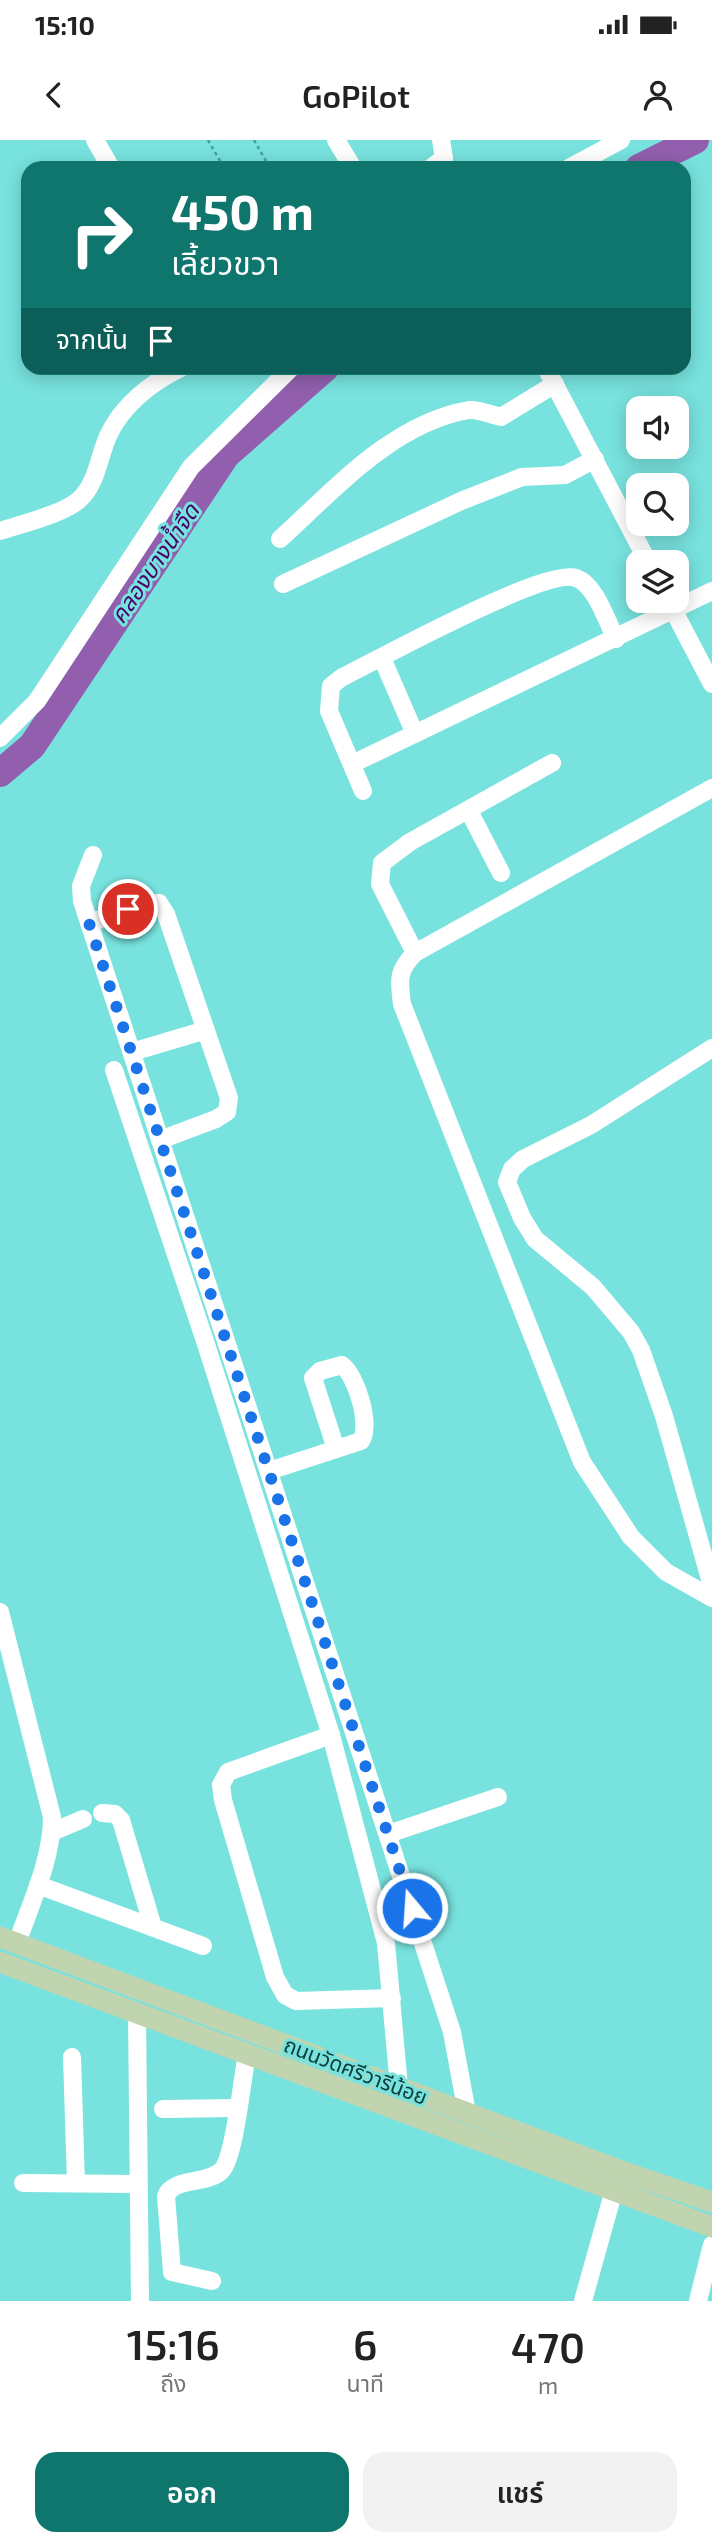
<!DOCTYPE html>
<html lang="th">
<head>
<meta charset="utf-8">
<style>
	body { margin:0; font-family:"Exo 2","Noto Sans Thai",sans-serif; background:#f2f2f2; color:#222; height:100vh; display:flex; flex-direction:column; font-size:26px; white-space:nowrap }
	* { box-sizing:border-box; margin:0 }
	p { font-size:23px; color:#767676 }
	.icon { flex:none; width:38px; height:38px; fill:none; stroke:currentColor; stroke-width:2; stroke-linecap:round; stroke-linejoin:round }
	.map { position:relative; height:2161px; overflow:hidden }
	.panel { display:flex; flex-direction:column; background:#fff; flex:1 }
	.panel>* { flex:none }
	.guide { position:absolute; left:21px; top:21px; width:670px; height:214px; border-radius:21px; box-shadow:0 4px 18px #0003; background:#0f766e; color:#fff; overflow:hidden }
	.buttons { position:absolute; left:626px; top:256px; display:grid; gap:14px }
	.buttons a { display:grid; place-items:center; width:63px; height:63px; border-radius:14px; background:#fff; box-shadow:0 4px 18px #0003; font-size:35px }
	.pin { position:absolute; display:grid; place-items:center; width:60px; height:60px; color:#fff; margin:-30px; border:4px solid #fff; border-radius:50%; box-shadow:0 2px 7px #0007 }
	.me { position:absolute; width:77px; margin:-38px; rotate:342deg; stroke-linejoin:round; filter:drop-shadow(0 0 5px #0008) }
	.turn { display:flex; align-items:center; gap:24px; height:147px; padding:0 35px; font-size:32px }
	.turn .icon { width:91px; height:91px; stroke-width:2.5 }
	.turn b { display:block; font-size:49px; line-height:60px }
	.then { display:flex; align-items:center; height:66px; padding:0 35px; background:#0003; gap:14px; font-size:26px }
	.eta { display:flex; justify-content:space-evenly; align-items:center; height:119px; text-align:center }
	.eta b { font-size:42px; font-weight:600; line-height:49px }
	.primary-button { display:flex; gap:14px; margin-top:auto; padding:14px 35px }
	.primary-button a { flex:1; height:80px; border-radius:21px; background:#0f766e; color:#fff; font-size:28px; font-weight:600; line-height:80px; text-align:center }
	.primary-button a+a { background:#f2f2f2; color:#222 }
	.status { display:flex; justify-content:space-between; align-items:center; height:49px; padding:0 35px; background:#fff; direction:ltr }
	.status svg { height:19px; fill:currentColor }
	header { display:flex; justify-content:space-between; align-items:center; height:91px; padding:0 35px; background:#fff; font-size:32px; font-weight:600 }
	.map>svg:first-child { display:block }
</style>
</head>
<body>
<div class="status"><b>15:10</b><svg viewBox="0 0 49 12"><path d="M0 12V9h3v3zM5 12V6h3v6zM10 12V3h3v9zM15 12V0h3v12zM26 1h20v11H26zM47 4h2v5h-2z"/></svg></div>
<header><svg class="icon" aria-label="back" viewBox="0 0 24 24"><path d="M15 5l-7 7 7 7"/></svg>GoPilot<svg class="icon" aria-label="person" viewBox="0 0 24 24"><circle cx="12" cy="8" r="4"/><path d="M4 21q1-7 8-7t8 7"/></svg></header>
<div class="map">
<svg width="712" height="2161" viewBox="0 0 712 2161">
	<rect width="100%" height="100%" fill="#78e2de"/>
	<g fill="none" stroke-linecap="round" stroke-linejoin="round">
		<g stroke="#925fae" stroke-width="28">
			<path d="M639 28 695 0"/>
			<path d="M0 633 32 606 226 315 325 228"/>
		</g>
		<g stroke="#4b9d9a" stroke-width="2.5" stroke-dasharray="3.5 3.5" stroke-linecap="butt">
			<path d="M208 0 224 28"/>
			<path d="M254 0 270 28"/>
		</g>
		<g stroke="#fff" stroke-width="18">
			<path d="M95 0 111 28"/>
			<path d="M336 0 353 28"/>
			<path d="M431 28 444 18 441 0"/>
			<path d="M569 28 621 0"/>
			<path d="M546 228 648 422"/>
			<path d="M0 391C21 384 64 374 80 359 97 343 99 316 108 296 122 265 152 242 181 228"/>
			<path d="M280 399C335 349 393 283 469 270 479 269 491 275 501 277L555 244"/>
			<path d="M283 444 461 361 522 337 565 335 595 319"/>
			<path d="M668 460 712 544"/>
			<path d="M382 518 415 594"/>
			<path d="M0 598 37 561 191 327 291 228"/>
			<path d="M352 624 712 451"/>
			<path d="M712 648 415 813C397 831 399 840 402 864L582 1322 631 1397 666 1432 712 1458"/>
			<path d="M363 651 329 571 331 546 341 538C377 520 546 427 576 438 596 445 606 480 616 499"/>
			<path d="M469 671 501 733"/>
			<path d="M93 715 81 746 82 761 452 1892 467 1973"/>
			<path d="M89 783 147 763H159L166 774 229 958 227 972 216 979 160 1000"/>
			<path d="M415 813 380 744 382 723 410 702 552 623"/>
			<path d="M712 908 591 985 523 1019 512 1029 507 1042 522 1078 535 1099 593 1147 631 1192 641 1210 664 1276 712 1446"/>
			<path d="M132 912 206 890"/>
			<path d="M114 930 205 1201 331 1595 386 1803 399 1947"/>
			<path d="M269 1331 361 1301C371 1284 357 1237 342 1225L320 1231 313 1238 336 1309"/>
			<path d="M0 1472 52 1677C52 1719 31 1763 17 1803"/>
			<path d="M331 1595 228 1632 221 1645 223 1660 275 1837 285 1855 296 1861 392 1858"/>
			<path d="M102 1673 115 1674 121 1680 153 1787"/>
			<path d="M52 1692 83 1679"/>
			<path d="M388 1694 498 1657"/>
			<path d="M38 1745 203 1806"/>
			<path d="M137 1873 140 2161"/>
			<path d="M72 1917 76 2043"/>
			<path d="M163 1969 237 1968"/>
			<path d="M23 2043 136 2044"/>
			<path d="M212 2141 172 2132 166 2056C173 2037 209 2045 222 2030 235 2016 242 1938 247 1915"/>
			<path d="M583 2161 614 2050"/>
			<path d="M698 2161 712 2105"/>
		</g>
		<g stroke="#c0d4b0" stroke-width="21">
			<path d="M0 1797 627 2033 712 2062"/>
			<path d="M0 1822 712 2087"/>
		</g>
	</g>
	<g fill="none" stroke-linecap="round" stroke-linejoin="round">
		<path stroke="#1a73e8" stroke-width="12" stroke-dasharray="0 21.6" d="M128 769 89 783 412 1768"/>
	</g>
	<g text-anchor="middle" dominant-baseline="central" stroke-width="6" stroke-linejoin="round" paint-order="stroke">
		<g font-size="21" fill="#0c3c3a" stroke="#78e2de">
			<text transform="translate(356 1930) rotate(21)">ถนนวัดศรีวารีน้อย</text>
		</g>
		<g font-size="23" font-style="italic" fill="#4c0069" stroke="#78e2de">
			<text transform="translate(154 423) rotate(-56)">คลองบางน้ำจืด</text>
		</g>
	</g>
</svg>
<div class="buttons">
<a><svg class="icon" aria-label="sound" viewBox="0 0 24 24"><path d="M4 9h4l5-4v14l-5-4H4zM17 9q2 3 0 6"/></svg></a>
<a><svg class="icon" aria-label="search" viewBox="0 0 24 24"><circle cx="10" cy="10" r="6"/><path d="M15 15l6 6"/></svg></a>
<a><svg class="icon" aria-label="layers" viewBox="0 0 24 24"><path d="M12 4l9 5-9 5-9-5zM3 14l9 5 9-5"/></svg></a>
</div>
<div class="pin" style="left:128px;top:769px;background:#d93025"><svg class="icon" aria-label="arrive" viewBox="0 0 24 24"><path d="M6 21V4h12l-3 4 3 4H6"/></svg></div>
<svg class="me" style="left:412px;top:1768px" viewBox="-20 -20 40 40"><circle r="17" fill="#1a73e8" stroke="#fff" stroke-width="3"/><path d="M0-11L8 9 0 5-8 9z" fill="#fff"/></svg>
<div class="guide">
<div class="turn"><svg class="icon" aria-label="right" viewBox="0 0 24 24"><path d="M7 20v-9h11M14 6l5 5-5 5"/></svg><div><b>450 m</b>เลี้ยวขวา</div></div>
<div class="then">จากนั้น<svg class="icon" aria-label="arrive" viewBox="0 0 24 24"><path d="M6 21V4h12l-3 4 3 4H6"/></svg></div>
</div>
</div>
<section class="panel">
<div class="eta">
<div><b>15:16</b><p>ถึง</p></div>
<div><b>6</b><p>นาที</p></div>
<div><b>470</b><p>m</p></div>
</div>
<div class="primary-button"><a>ออก</a><a>แชร์</a></div>
</section>
</body>
</html>
